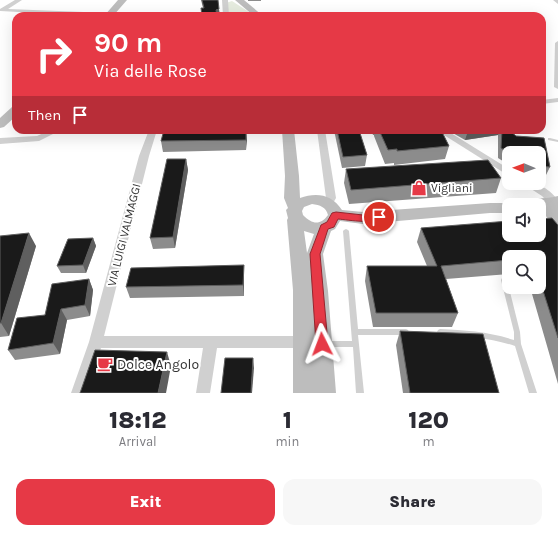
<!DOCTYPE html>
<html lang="en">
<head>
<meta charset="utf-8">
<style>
	body { margin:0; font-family:Karla,sans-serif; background:#f7f7f7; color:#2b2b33; height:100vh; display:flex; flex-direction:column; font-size:15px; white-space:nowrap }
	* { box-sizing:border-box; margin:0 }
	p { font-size:13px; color:#7c7c81 }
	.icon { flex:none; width:22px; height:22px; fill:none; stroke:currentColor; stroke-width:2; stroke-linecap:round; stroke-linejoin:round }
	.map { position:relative; height:393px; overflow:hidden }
	.panel { display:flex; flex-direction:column; background:#fff; flex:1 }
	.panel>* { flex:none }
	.top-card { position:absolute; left:12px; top:12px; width:534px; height:122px; border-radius:12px; box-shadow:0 4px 16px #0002; background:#e63946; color:#fff; overflow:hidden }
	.needle { width:26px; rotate:271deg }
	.controls { position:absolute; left:502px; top:146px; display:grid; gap:8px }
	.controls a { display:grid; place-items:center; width:44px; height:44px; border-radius:8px; background:#fff; box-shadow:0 4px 16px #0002; font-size:20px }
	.pin { position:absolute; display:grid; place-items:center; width:34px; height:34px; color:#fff; margin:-17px; border:2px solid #fff; border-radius:50%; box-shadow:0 1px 4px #0007 }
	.me { position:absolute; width:44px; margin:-22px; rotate:357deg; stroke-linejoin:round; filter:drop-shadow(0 0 3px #0008) }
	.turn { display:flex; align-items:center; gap:14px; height:84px; padding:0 16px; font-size:18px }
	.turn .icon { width:52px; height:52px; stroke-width:2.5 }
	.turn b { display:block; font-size:28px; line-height:34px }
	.then { display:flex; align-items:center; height:38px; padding:0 16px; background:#0003; gap:8px; font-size:15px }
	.eta { display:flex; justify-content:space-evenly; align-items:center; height:68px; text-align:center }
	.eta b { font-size:24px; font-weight:800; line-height:28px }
	.primary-button { display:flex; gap:8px; margin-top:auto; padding:8px 16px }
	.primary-button a { flex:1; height:46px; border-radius:12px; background:#e63946; color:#fff; font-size:16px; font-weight:800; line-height:46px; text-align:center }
	.primary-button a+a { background:#f7f7f7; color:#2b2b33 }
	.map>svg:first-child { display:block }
</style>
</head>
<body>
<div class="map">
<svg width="558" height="393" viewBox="0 0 558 393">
	<rect width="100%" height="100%" fill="#fff"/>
	<path fill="#e6ecdf" d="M232 1 249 12 252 16H229L226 3Z"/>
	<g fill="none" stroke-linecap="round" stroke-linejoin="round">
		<g fill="#d0d0d0" fill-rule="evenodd">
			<path d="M548 138H550L558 140V142L548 140Z"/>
			<path d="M346 229 348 230 349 231 358 329H406L408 330 409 332 408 334 406 335H358L364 393H356L353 347H327L325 346 324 344 325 342 327 341H352L343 231 344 230Z"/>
			<path d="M502 278H506L507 280 520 332 521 344 537 393H529L515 346C491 338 466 336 440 335L438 334 437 332 438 330 440 329C465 330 490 332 514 340V332L501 280Z"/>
		</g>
		<g fill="#d0d0d0" fill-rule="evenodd">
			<path d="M15 0H22L8 9 109 13 112 15 93 16 0 11V9Z"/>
			<path d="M222 0H228L229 16H223Z"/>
			<path d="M553 0H558V4Z"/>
			<path d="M558 41V89L554 87 555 43Z"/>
			<path d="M558 98V102L542 104V100Z"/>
			<path d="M50 130H61L39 141 0 144V138L37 136Z"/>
			<path d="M149 130H157L149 156 104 336H306L311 338 313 342 311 346 306 348H217L210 393H196L203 348H101L85 393H71L89 342 139 156Z"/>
			<path d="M317 130H325L336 198 332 205 328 206 323 203 326 198Z"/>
			<path d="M436 130H446L509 169V176Z"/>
			<path d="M522 183C526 183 531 182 535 183 543 186 558 195 558 204L554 205 550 204 542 196Z"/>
		</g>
		<g fill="#bdbdbd" fill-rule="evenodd">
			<path d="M118 0H127L113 16H104Z"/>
			<path d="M235 0H244L263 16H254Z"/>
			<path d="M16 106V116L4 127 0 128V118L12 107Z"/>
			<path d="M282 130H294L299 176 300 198C316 192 332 194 342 210L363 212 490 203H511L513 201C527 197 543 200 558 196V224C550 221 545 217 542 209H539V205H509V213H490L363 224 340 221 335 229 331 231 323 254 328 291 336 393H293V290L287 220 288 218 286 210 288 208 284 198 285 176ZM312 204C320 205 326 207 328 215 320 226 312 224 303 215L302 211 304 207ZM304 231 314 234 307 253Z"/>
		</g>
	</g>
	<g fill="#8c8c8c">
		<path d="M201 0H218L202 16 203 8Z"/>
		<rect x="248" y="0" width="13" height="1"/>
		<path d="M246 130V150L163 152 161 141Z"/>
		<path d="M334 130H359L367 155 365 166 342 168Z"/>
		<path d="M371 130H441L449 146 445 159 394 165V163L385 164 374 136V135H373Z"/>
		<path d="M450 130H509L516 136 544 138 550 167 545 177 539 176V153H509V165L498 158V135L465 140 451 132Z"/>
		<path d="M186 159 188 170 175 248 153 249 150 238Z"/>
		<path d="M346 169 501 178 496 193 349 204 344 183Z"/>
		<path d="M558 225V384L530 287H539V257H509V274L446 279 458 313 452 327H373L365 281 367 266H427L417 242 421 228Z"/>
		<path d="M0 236 36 246 9 336 0 337Z"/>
		<path d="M93 238 96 246 86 273H61L57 266Z"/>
		<path d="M244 276V296L130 298 126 287Z"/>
		<path d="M89 279 93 290 90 316 67 320 60 354 15 360 8 350Z"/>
		<path d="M400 331 499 393H403L396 345Z"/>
	</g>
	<g fill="#5f5f5f">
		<path d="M219 9 220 16H215L216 10Z"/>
		<path d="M246 130 247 140 246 150Z"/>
		<path d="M472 130H500L498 135 465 140 468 131Z"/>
		<path d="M186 159 188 170 175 248 173 237Z"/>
		<path d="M29 233 36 246 9 336 1 323Z"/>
		<path d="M93 238 96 246 86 273 83 265Z"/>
		<path d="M244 265V296L243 285Z"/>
		<path d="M89 279 93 290 90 316 85 305Z"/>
		<path d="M61 309 67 320 60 354 53 343Z"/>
		<path d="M167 352 171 366 166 393H158Z"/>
		<path d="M253 358 254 368 252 393H251Z"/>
	</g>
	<g fill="#1a1a1a" stroke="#5f5f5f">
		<path d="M202 0H218L219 9 216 10 217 16H202L201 8H204Z"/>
		<path d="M164 130H246V140L161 141Z"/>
		<path d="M337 130H359L367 155 343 157Z"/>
		<path d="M379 130H441L449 146 397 151V149L388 150Z"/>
		<path d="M502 130H509L516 136 544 138 550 167 539 166V153H509L501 148Z"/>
		<path d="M167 159H186L173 237 150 238Z"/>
		<path d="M488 160 501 178 351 190 346 169Z"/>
		<path d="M552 218 558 225V338L539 278V257H509V260L441 266 458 313H376L367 266H437L421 228 509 221V235H539V219Z"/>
		<path d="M29 233 1 323H0V236Z"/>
		<path d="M93 238 83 265 57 266 68 239Z"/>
		<path d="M244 265 243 285 126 287 131 268Z"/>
		<path d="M89 279 85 305 61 309 53 343 8 350 17 318 45 315 52 284Z"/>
		<path d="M400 331 483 334 499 393H410Z"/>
		<path d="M95 350 167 352 158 393H80Z"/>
		<path d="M225 358H253L251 393H221Z"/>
	</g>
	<path fill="#e63946" stroke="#96252e" d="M336 212 363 215 379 214 384 217C377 225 349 220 338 219L334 227 328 229 320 254 328 344 327 348 322 349 318 348 316 344 310 254 321 225 327 222 332 213Z"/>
	<defs>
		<symbol id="shop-bare" viewBox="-9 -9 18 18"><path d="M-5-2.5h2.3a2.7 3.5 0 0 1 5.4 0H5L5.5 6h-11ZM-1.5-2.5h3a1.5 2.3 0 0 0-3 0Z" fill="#e63946" stroke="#fff" stroke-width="2.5" paint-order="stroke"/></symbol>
		<symbol id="cafe-bare" viewBox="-9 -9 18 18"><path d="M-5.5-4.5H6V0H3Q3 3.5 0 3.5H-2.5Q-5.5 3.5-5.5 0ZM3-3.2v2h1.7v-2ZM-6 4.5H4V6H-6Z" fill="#e63946" stroke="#fff" stroke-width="2.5" paint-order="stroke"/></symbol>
	</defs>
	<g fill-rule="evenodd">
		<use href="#shop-bare" x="408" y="177" width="22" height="22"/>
		<use href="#cafe-bare" x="94" y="353" width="22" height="22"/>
	</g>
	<g text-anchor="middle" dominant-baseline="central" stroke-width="4" stroke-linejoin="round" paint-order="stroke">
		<g font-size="12" fill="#333" stroke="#fff" text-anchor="start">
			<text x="431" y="188">Vigliani</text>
		</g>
		<g font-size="12" fill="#333" stroke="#fff">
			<text transform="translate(124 235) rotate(-76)">VIA LUIGI VALMAGGI</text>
		</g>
		<g font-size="14" fill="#333" stroke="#fff" text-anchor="start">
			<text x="117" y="364">Dolce Angolo</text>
		</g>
	</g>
</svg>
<div class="controls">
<a><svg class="needle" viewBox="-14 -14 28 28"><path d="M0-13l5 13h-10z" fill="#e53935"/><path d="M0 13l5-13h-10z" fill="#7c7c81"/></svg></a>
<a><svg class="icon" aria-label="sound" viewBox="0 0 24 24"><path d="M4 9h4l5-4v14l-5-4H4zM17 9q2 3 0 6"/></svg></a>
<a><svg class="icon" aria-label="search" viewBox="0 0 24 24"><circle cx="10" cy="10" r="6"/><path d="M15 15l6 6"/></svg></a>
</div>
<div class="pin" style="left:379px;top:217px;background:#d93025"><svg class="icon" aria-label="arrive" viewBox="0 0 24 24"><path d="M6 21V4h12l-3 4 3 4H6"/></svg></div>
<svg class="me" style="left:322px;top:344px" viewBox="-20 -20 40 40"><path d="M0-17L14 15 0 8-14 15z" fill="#e63946" stroke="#fff" stroke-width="4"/></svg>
<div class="top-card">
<div class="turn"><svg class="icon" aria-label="right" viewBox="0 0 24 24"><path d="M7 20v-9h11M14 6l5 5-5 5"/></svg><div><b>90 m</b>Via delle Rose</div></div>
<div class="then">Then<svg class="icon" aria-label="arrive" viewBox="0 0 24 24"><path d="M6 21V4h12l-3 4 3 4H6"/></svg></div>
</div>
</div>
<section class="panel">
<div class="eta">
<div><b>18:12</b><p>Arrival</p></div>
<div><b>1</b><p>min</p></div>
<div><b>120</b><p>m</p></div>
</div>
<div class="primary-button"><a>Exit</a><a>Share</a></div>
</section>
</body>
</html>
